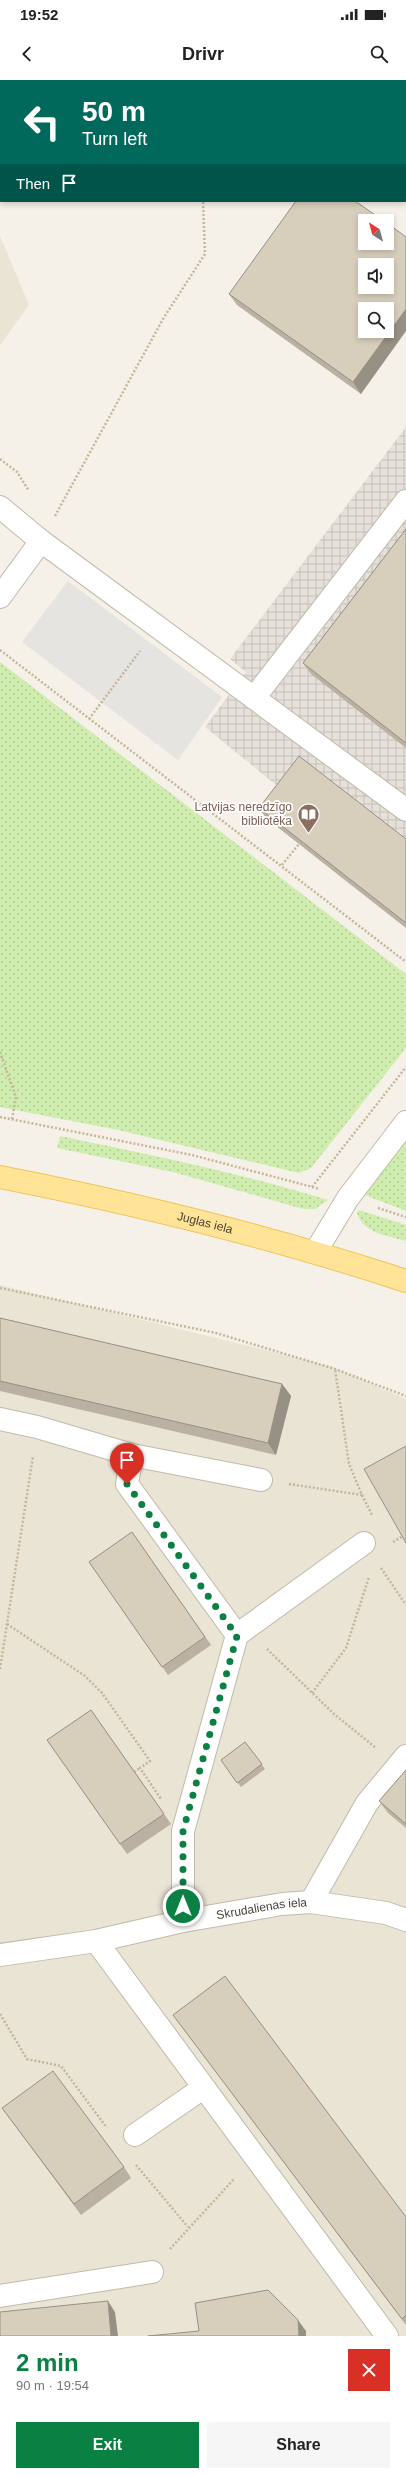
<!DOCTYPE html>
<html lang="en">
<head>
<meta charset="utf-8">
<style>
	body { margin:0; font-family:Arial,sans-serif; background:#f6f6f6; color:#222; height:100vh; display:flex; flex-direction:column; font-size:15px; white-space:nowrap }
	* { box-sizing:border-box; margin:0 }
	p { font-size:13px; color:#767676 }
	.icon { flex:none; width:22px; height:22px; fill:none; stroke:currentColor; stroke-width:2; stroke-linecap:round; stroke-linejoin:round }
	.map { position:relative; height:2256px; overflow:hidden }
	.drawer { display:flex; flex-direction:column; background:#fff; flex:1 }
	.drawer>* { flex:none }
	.top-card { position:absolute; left:0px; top:0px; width:406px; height:122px; box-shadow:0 2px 6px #0003; background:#00695c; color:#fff; overflow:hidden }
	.needle { width:26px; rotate:324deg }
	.controls { position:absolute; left:358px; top:134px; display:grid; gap:8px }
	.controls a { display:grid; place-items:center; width:36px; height:36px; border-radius:0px; background:#fff; box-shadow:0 2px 6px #0003; font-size:20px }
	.pin { position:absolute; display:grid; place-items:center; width:34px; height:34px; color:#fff; margin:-41px -17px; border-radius:50% 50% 50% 0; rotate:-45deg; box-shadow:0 0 4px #0007 }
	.pin .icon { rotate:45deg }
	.me { position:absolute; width:44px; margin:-22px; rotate:0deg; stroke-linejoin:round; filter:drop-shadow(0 0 3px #0008) }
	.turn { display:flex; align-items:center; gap:14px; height:84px; padding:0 16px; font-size:18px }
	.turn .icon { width:52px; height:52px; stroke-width:2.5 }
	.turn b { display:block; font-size:28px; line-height:34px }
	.then { display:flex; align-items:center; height:38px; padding:0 16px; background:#0003; gap:8px; font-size:15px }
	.round { display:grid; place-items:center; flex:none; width:42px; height:42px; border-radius:0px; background:#f6f6f6 }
	.headline { display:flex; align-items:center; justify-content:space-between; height:68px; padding:0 16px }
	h1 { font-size:24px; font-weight:700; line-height:30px; color:#0b8043 }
	.button { display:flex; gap:8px; margin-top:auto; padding:8px 16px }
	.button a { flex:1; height:46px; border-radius:0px; background:#0b8043; color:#fff; font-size:16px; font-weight:700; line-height:46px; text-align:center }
	.button a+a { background:#f6f6f6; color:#222 }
	.status { display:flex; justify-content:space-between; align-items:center; height:28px; padding:0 20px; background:#fff; direction:ltr }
	.status svg { height:11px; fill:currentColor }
	header { display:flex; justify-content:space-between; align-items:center; height:52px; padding:0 16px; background:#fff; font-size:18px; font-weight:700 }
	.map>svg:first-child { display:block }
</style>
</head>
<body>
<div class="status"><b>19:52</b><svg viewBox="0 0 49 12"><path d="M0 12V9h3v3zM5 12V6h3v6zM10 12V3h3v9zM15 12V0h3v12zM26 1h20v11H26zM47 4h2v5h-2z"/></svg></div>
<header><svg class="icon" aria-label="back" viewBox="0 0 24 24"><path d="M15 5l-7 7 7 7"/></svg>Drivr<svg class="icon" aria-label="search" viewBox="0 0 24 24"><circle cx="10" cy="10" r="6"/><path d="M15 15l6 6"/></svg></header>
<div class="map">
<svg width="406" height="2256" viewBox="0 0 406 2256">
	<defs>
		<pattern id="industrial-grid" width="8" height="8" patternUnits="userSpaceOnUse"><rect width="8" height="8" fill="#e5e0d9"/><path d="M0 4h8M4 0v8" fill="none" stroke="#c6c1bb"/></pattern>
		<pattern id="grass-dots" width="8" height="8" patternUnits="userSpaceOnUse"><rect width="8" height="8" fill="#cfedae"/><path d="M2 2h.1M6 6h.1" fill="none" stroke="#b3cc96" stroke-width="1.8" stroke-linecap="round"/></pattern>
	</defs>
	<rect width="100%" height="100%" fill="#f5f1e8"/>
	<g fill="#eae4d5">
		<path d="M0 156 29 225 0 265Z"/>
		<path d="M0 1205 330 1286 406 1319V2256H0Z"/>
	</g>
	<path fill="url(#industrial-grid)" d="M406 347V848L266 738 286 713 205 647 246 592 230 579Z"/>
	<g fill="url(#grass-dots)">
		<path d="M0 582 406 894V968L311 1088 299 1093 118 1050 0 1027Z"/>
		<path d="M60 1056C151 1075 240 1093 328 1120L315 1129H303L173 1092 57 1068Z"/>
		<path d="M406 1061V1131L365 1115Z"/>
		<path d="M359 1130 406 1145V1161C388 1156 363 1153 357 1133Z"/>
	</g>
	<path fill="#e6e4e0" d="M68 501 222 617 178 680 22 562Z"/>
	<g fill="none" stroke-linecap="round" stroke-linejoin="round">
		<defs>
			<g id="minor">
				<path d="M0 427 41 461 406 730"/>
				<path d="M0 517 41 461"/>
				<path d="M254 618 406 421"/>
				<path d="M316 1171 348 1118 406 1042"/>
				<path d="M0 1339 37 1347 132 1375 261 1400"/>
				<path d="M132 1375 127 1404 237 1555"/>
				<path d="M311 1822 367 1723 406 1676"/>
				<path d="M183 1841V1751L237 1555 364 1463"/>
				<path d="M96 1861 387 2256"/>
				<path id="s1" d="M0 1875 96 1861 183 1841 282 1824 311 1822 386 1833 406 1840"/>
				<path d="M135 2055 203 2008"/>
				<path d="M0 2216 152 2192"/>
			</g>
			<g id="major">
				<path id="s2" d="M0 1097C138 1124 273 1157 406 1201"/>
			</g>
		</defs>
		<use href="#minor" stroke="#c2baa9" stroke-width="24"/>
		<use href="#major" stroke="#eec55d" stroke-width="24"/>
		<g stroke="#c5b699" stroke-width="2.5" stroke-dasharray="2 2" stroke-linecap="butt">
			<path d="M147 0 148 1"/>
			<path d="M178 1V0"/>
			<path d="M0 379 17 392 29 411"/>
			<path d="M55 436 163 239 205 174 203 121"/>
			<path d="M0 570 406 882"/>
			<path d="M89 639 140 571"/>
			<path d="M282 785 299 764"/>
			<path d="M0 972 16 1017 12 1039"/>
			<path d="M0 1037 192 1075 320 1109"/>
			<path d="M312 1107 406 987"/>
			<path d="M378 1128 406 1137"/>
			<path d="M0 1208 216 1253 335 1289 406 1316"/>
			<path d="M289 1404 362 1415 349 1384 335 1289"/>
			<path d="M362 1415 372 1435"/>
			<path d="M393 1462 403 1456"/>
			<path d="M381 1488 406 1525"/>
			<path d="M7 1544 85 1596 102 1613 150 1681 140 1688 161 1719"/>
			<path d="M267 1569 334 1634 376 1668"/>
			<path d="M0 1589 33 1376"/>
			<path d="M312 1613 346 1568 369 1497"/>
			<path d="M134 1692 140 1688"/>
			<path d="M0 1934 27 1979 61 1986 107 2048"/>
			<path d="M136 2085 188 2147"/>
			<path d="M170 2169 234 2099"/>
		</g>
		<use href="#minor" stroke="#fff" stroke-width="22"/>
		<use href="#major" stroke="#ffe397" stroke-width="22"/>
	</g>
	<g fill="#bab1a2">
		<path d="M406 157 361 314 237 225 229 214Z"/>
		<path d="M406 449V668L311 594 303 583Z"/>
		<path d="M259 728 406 759V848L266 738Z"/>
		<path d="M0 1238 282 1304 291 1316 276 1375 0 1311Z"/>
		<path d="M132 1452 211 1565 168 1595 89 1482Z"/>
		<path d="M91 1630 171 1744 127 1774 47 1660Z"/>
		<path d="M245 1662 265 1689 241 1707 221 1680Z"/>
		<path d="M406 1690V1748L388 1733 379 1721Z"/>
		<path d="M173 1935 406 2137V2245L182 1947Z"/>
		<path d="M2 2028 124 2087 131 2098 81 2135Z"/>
	</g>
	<g fill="#979084">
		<path d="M406 229V251L361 314 353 302Z"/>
		<path d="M282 1304 291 1316 276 1375 268 1363Z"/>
		<path d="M108 2221 115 2232 118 2256H111Z"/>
		<path d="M298 2240 306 2251V2256H299Z"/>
	</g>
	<g fill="#d8cebc" stroke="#979084" fill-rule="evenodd">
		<path d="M296 121H355L384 141H365V163H387V143L406 157V229L353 302 229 214ZM365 185H387V207H365ZM365 229H387V251H365Z"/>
		<path d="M406 449V663L303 583Z"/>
		<path d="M299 676 406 759V843L259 728Z"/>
		<path d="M0 1238 282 1304 268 1363 0 1301Z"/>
		<path d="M406 1366V1463L364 1389Z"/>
		<path d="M132 1452 205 1557 162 1587 89 1482Z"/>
		<path d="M91 1630 164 1734 120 1764 47 1660Z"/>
		<path d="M245 1662 262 1684 237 1703 221 1680Z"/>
		<path d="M406 1690V1744L379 1721Z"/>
		<path d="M225 1896 406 2137V2235L402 2239 173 1935Z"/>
		<path d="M53 1991 124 2087 74 2124 2 2028Z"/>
		<path d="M268 2210 298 2240 299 2256H148L199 2251 195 2223Z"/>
		<path d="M108 2221 111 2256H0V2232Z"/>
	</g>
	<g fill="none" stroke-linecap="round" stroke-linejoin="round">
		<path stroke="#0b8043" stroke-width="7" stroke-dasharray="0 12.6" d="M127 1404 237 1556 183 1751V1826"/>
	</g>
	<defs>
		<symbol id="library-pin" viewBox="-11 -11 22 30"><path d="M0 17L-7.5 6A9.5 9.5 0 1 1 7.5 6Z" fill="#8d6e63" stroke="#fff"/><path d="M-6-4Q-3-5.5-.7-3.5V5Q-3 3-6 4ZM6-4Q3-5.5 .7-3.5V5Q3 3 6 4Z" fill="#fff"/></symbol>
	</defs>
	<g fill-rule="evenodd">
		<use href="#library-pin" x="296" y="722" width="25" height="34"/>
	</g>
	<g text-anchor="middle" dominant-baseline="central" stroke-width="3.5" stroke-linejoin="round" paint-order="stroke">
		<g font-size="12" fill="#785e54" stroke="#fff" text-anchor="end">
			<text x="292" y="727">Latvijas neredzīgo<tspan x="292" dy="14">bibliotēka</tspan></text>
		</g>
		<g font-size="12" fill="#494236" stroke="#fff">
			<text stroke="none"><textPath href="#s2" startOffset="210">Juglas iela</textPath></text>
			<text stroke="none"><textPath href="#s1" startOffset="266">Skrudalienas iela</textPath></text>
		</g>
	</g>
</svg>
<div class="controls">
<a><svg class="needle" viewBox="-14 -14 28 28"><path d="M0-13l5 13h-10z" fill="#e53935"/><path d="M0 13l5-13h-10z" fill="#767676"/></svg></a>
<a><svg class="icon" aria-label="sound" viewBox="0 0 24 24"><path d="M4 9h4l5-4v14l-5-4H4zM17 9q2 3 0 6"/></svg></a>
<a><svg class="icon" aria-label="search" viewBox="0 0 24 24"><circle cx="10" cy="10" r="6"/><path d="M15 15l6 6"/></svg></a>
</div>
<div class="pin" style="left:127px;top:1404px;background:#d93025"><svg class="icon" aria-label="arrive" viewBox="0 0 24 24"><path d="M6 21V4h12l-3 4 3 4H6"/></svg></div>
<svg class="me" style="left:183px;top:1826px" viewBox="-20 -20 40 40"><circle r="17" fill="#0b8043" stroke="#fff" stroke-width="3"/><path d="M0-11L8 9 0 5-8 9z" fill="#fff"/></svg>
<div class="top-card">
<div class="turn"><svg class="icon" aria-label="left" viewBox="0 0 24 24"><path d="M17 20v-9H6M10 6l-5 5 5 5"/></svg><div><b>50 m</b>Turn left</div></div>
<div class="then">Then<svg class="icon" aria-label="arrive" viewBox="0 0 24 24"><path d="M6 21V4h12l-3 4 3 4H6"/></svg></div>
</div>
</div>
<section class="drawer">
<div class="headline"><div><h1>2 min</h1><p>90 m · 19:54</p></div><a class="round" style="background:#d93025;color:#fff"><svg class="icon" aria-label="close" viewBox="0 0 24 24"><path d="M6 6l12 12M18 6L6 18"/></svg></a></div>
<div class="button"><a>Exit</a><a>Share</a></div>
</section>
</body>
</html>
